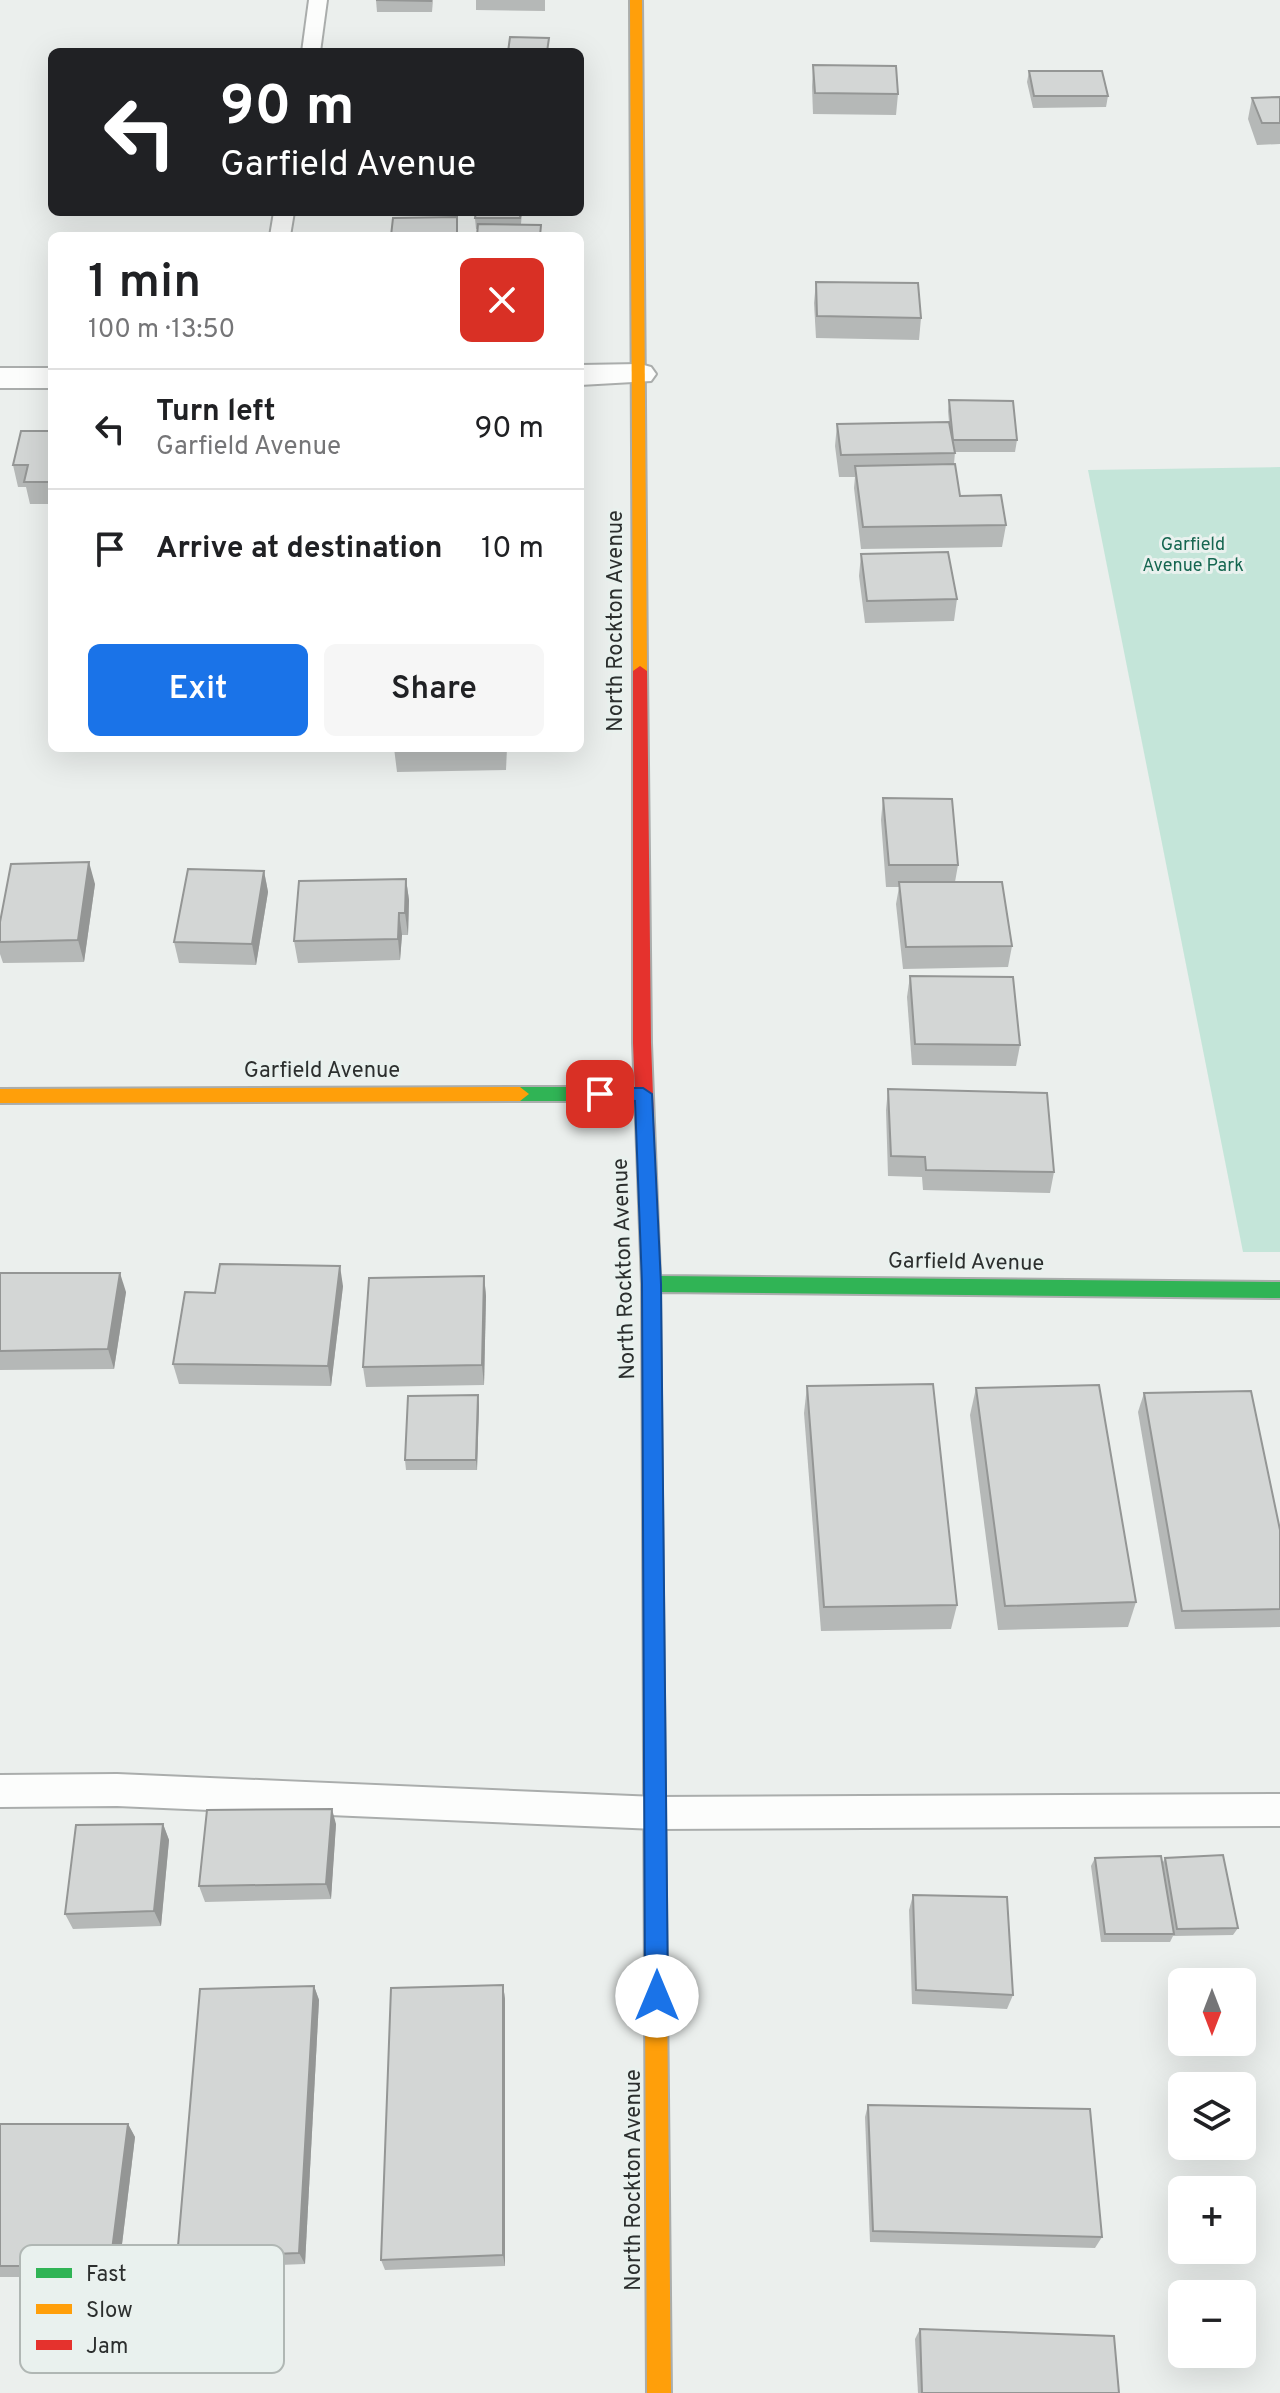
<!DOCTYPE html>
<html lang="en">
<head>
<meta charset="utf-8">
<style>
	body { margin:0; font-family:Overpass,sans-serif; background:#f6f6f6; color:#202124; height:100vh; display:flex; flex-direction:column; font-size:30px; white-space:nowrap }
	* { box-sizing:border-box; margin:0 }
	p { font-size:26px; color:#757577 }
	.icon { flex:none; width:44px; height:44px; fill:none; stroke:currentColor; stroke-width:2; stroke-linecap:round; stroke-linejoin:round }
	.map { position:relative; flex:1; overflow:hidden }
	.drawer { position:absolute; left:48px; top:232px; width:536px; height:520px; display:flex; flex-direction:column; background:#fff; border-radius:12px; box-shadow:0 8px 32px #0002 }
	.drawer>* { flex:none }
	.guide { position:absolute; left:48px; top:48px; width:536px; height:168px; border-radius:12px; box-shadow:0 8px 32px #0002; background:#202124; color:#fff; overflow:hidden }
	.needle { width:52px; rotate:180deg }
	.buttons { position:absolute; left:1168px; top:1968px; display:grid; gap:16px }
	.buttons a { display:grid; place-items:center; width:88px; height:88px; border-radius:12px; background:#fff; box-shadow:0 8px 32px #0002; font-size:40px }
	.pin { position:absolute; display:grid; place-items:center; width:68px; height:68px; color:#fff; margin:-34px; border-radius:16px; box-shadow:0 4px 12px #0006 }
	.me { position:absolute; width:88px; margin:-44px; rotate:0deg; stroke-linejoin:round; filter:drop-shadow(0 0 6px #0008) }
	.turn { display:flex; align-items:center; gap:28px; height:168px; padding:0 40px; font-size:36px }
	.turn .icon { width:104px; height:104px; stroke-width:2.5 }
	.turn b { display:block; font-size:56px; line-height:68px }
	.round { display:grid; place-items:center; flex:none; width:84px; height:84px; border-radius:12px; background:#f6f6f6 }
	.head { display:flex; align-items:center; justify-content:space-between; height:136px; padding:0 40px }
	h1 { font-size:48px; font-weight:600; line-height:60px }
	.action { display:flex; gap:16px; margin-top:auto; padding:16px 40px }
	.action a { flex:1; height:92px; border-radius:12px; background:#1a73e8; color:#fff; font-size:32px; font-weight:600; line-height:92px; text-align:center }
	.action a+a { background:#f6f6f6; color:#202124 }
	ul { padding:0; list-style:none }
	li { display:flex; align-items:center; gap:24px; height:120px; padding:0 40px; border-top:2px solid #e0e0e0 }
	li div { flex:1 }
	li b { display:block; font-size:30px }
	li em { font-style:normal }
	.map>svg:first-child { display:block }
</style>
</head>
<body>
<div class="map">
<svg width="1280" height="2393" viewBox="0 0 1280 2393">
	<rect width="100%" height="100%" fill="#ebefed"/>
	<path fill="#c4e5d9" d="M1280 467V1252H1243L1088 470Z"/>
	<g fill="none" stroke-linecap="round" stroke-linejoin="round">
		<defs>
			<g id="lane">
				<path d="M309 0H327L320 52H302Z"/>
				<path d="M274 212H294L290 236H270Z"/>
				<path d="M117 1774 656 1797 1280 1794V1826L656 1829 117 1806 0 1807V1775Z"/>
			</g>
			<g id="street">
				<path d="M640 364 651 367 656 374 651 381 580 385V365Z"/>
				<rect x="0" y="368" width="52" height="20"/>
			</g>
			<g id="fast">
				<path d="M520 1087H643L652 1094 643 1101H520L511 1094Z"/>
				<path d="M647 1168 653 1170 656 1175 660 1276 1280 1282V1298L660 1292 667 1996 664 2004 656 2007 648 2004 645 1996 642 1284 638 1175 641 1170Z"/>
			</g>
			<g id="slow">
				<path d="M630 0H642L647 671 640 676 633 671Z"/>
				<path d="M520 1087 529 1094 520 1101 0 1103V1089Z"/>
				<path d="M656 1985 664 1988 667 1996 671 2393H647L645 1996 648 1988Z"/>
			</g>
			<path id="jam" d="M640 666 647 671 651 1043 656 1175 653 1180H641L638 1175 633 1043V671Z"/>
		</defs>
		<use href="#lane" stroke="#aaadac" stroke-width="4"/>
		<use href="#street" stroke="#aaadac" stroke-width="4"/>
		<use href="#fast" stroke="#aaadac" stroke-width="4"/>
		<use href="#slow" stroke="#aaadac" stroke-width="4"/>
		<use href="#jam" stroke="#aaadac" stroke-width="4"/>
		<use href="#lane" fill="#fcfdfc" fill-rule="evenodd"/>
		<use href="#street" fill="#fcfdfc" fill-rule="evenodd"/>
		<use href="#fast" fill="#30b455" fill-rule="evenodd"/>
		<use href="#slow" fill="#ff9f0a" fill-rule="evenodd"/>
		<use href="#jam" fill="#e5322d" fill-rule="evenodd"/>
	</g>
	<g fill="#b5b8b7">
		<path d="M376 0H433L432 12H377Z"/>
		<path d="M476 0H545V11L476 10Z"/>
		<path d="M813 65 898 94 896 115 813 114 812 87Z"/>
		<path d="M1029 71 1108 96 1106 107 1033 108 1027 82Z"/>
		<path d="M1280 97V144L1257 145 1248 119 1252 98Z"/>
		<path d="M522 212 521 224 476 229 475 218Z"/>
		<path d="M816 282 921 318 919 340 816 338 814 303Z"/>
		<path d="M949 400 1017 440 1015 452H955L954 464 960 496 1006 525 1002 547 861 549 854 488 855 477H839L835 446 837 424 949 422 948 411Z"/>
		<path d="M52 431V504H30L26 487H18L13 465Z"/>
		<path d="M861 554 957 599 954 621 865 623 859 576Z"/>
		<path d="M394 748H507L506 770 397 772Z"/>
		<path d="M883 798 958 865 955 882 1012 946 1008 967 903 969 896 904 899 887H886L881 820Z"/>
		<path d="M264 871 268 892 256 965 179 963 174 942Z"/>
		<path d="M406 879 409 900 408 935H402L400 960 298 963 294 941Z"/>
		<path d="M95 884 84 962 3 963 0 954V922Z"/>
		<path d="M910 976 1020 1045 1016 1066 912 1065 907 997Z"/>
		<path d="M888 1089 1054 1172 1050 1193 923 1190 922 1177 888 1176 886 1110Z"/>
		<path d="M0 1273 126 1292 114 1369 0 1370Z"/>
		<path d="M484 1276 486 1296 484 1385 366 1387 363 1367Z"/>
		<path d="M343 1286 331 1386 179 1384 173 1364 215 1293Z"/>
		<path d="M807 1386 957 1605 951 1629 821 1631 804 1413Z"/>
		<path d="M976 1388 1136 1602 1128 1627 998 1630 970 1415Z"/>
		<path d="M1144 1393 1280 1530V1627L1175 1629 1138 1412Z"/>
		<path d="M478 1395 479 1405 477 1470H406L405 1460Z"/>
		<path d="M163 1824 169 1840 161 1926 73 1929 65 1914Z"/>
		<path d="M336 1824 331 1899 205 1902 199 1886Z"/>
		<path d="M1095 1858 1162 1864 1165 1858 1238 1928 1233 1935 1173 1936 1170 1942H1101L1091 1866Z"/>
		<path d="M913 1895 1013 1995 1007 2009 912 2004 909 1910Z"/>
		<path d="M503 1985 505 1999V2266L385 2270 381 2260Z"/>
		<path d="M314 1986 319 2000 305 2264 184 2269 177 2258Z"/>
		<path d="M868 2105 1102 2237 1095 2248 870 2242 865 2117Z"/>
		<path d="M0 2124H128L135 2137 118 2277H0Z"/>
		<path d="M920 2329 1119 2393H918L915 2339Z"/>
	</g>
	<g fill="#949695">
		<path d="M89 862 95 884 84 962 78 940Z"/>
		<path d="M264 871 268 892 256 965 252 944Z"/>
		<path d="M406 879 409 900 408 935 405 913Z"/>
		<path d="M399 913 402 935 400 960 398 939Z"/>
		<path d="M340 1266 343 1286 331 1386 328 1366Z"/>
		<path d="M120 1273 126 1292 114 1369 108 1349Z"/>
		<path d="M484 1276 486 1296 484 1385 482 1365Z"/>
		<path d="M478 1395 479 1405 477 1470 476 1460Z"/>
		<path d="M332 1809 336 1824 331 1899 326 1884Z"/>
		<path d="M163 1824 169 1840 161 1926 154 1911Z"/>
		<path d="M503 1985 505 1999V2266L503 2255Z"/>
		<path d="M314 1986 319 2000 305 2264 299 2253Z"/>
		<path d="M128 2124 135 2137 118 2277 110 2266Z"/>
	</g>
	<g fill="#d3d6d5" stroke="#949695" stroke-width="2">
		<path d="M376 0H431V1Z"/>
		<path d="M510 37 549 38 547 52H508Z"/>
		<path d="M813 65 896 66 898 94 815 93Z"/>
		<path d="M1029 71H1102L1108 96H1034Z"/>
		<path d="M1280 97V123H1262L1252 98Z"/>
		<path d="M476 212H521L520 218H475Z"/>
		<path d="M457 217V236H391L393 218Z"/>
		<path d="M478 224 541 225 540 236H477Z"/>
		<path d="M816 282 918 283 921 318 817 316Z"/>
		<path d="M949 400 1013 401 1017 440H953Z"/>
		<path d="M949 422 955 453 841 455 837 424Z"/>
		<path d="M21 431H52V482H24L28 465H13Z"/>
		<path d="M955 464 960 496 1001 495 1006 525 863 527 855 466Z"/>
		<path d="M948 552 957 599 867 601 861 554Z"/>
		<path d="M394 748H505L394 750Z"/>
		<path d="M883 798 952 799 958 865H889Z"/>
		<path d="M89 862 78 940 0 942V922L11 864Z"/>
		<path d="M188 869 264 871 252 944 174 942Z"/>
		<path d="M406 879 405 913H399L398 939 294 941 299 881Z"/>
		<path d="M899 882H1002L1012 946 906 947Z"/>
		<path d="M910 976 1013 977 1020 1045 915 1044Z"/>
		<path d="M888 1089 1047 1093 1054 1172 926 1170 925 1157 891 1156Z"/>
		<path d="M220 1264 340 1266 328 1366 173 1364 185 1292 215 1293Z"/>
		<path d="M0 1273H120L108 1349 0 1351Z"/>
		<path d="M484 1276 482 1365 363 1367 369 1278Z"/>
		<path d="M933 1384 957 1605 824 1607 807 1386Z"/>
		<path d="M1099 1385 1136 1602 1005 1606 976 1388Z"/>
		<path d="M1251 1391 1280 1530V1609L1182 1611 1144 1393Z"/>
		<path d="M478 1395 476 1460H405L408 1396Z"/>
		<path d="M332 1809 326 1884 199 1886 207 1810Z"/>
		<path d="M163 1824 154 1911 65 1914 76 1825Z"/>
		<path d="M1223 1855 1238 1928 1177 1929 1165 1858Z"/>
		<path d="M1161 1856 1174 1934H1105L1095 1858Z"/>
		<path d="M913 1895 1007 1897 1013 1995 916 1990Z"/>
		<path d="M503 1985V2255L381 2260 391 1988Z"/>
		<path d="M314 1986 299 2253 177 2258 200 1989Z"/>
		<path d="M868 2105 1090 2109 1102 2237 873 2231Z"/>
		<path d="M0 2124H128L110 2266H0Z"/>
		<path d="M920 2329 1114 2336 1119 2393H922Z"/>
	</g>
	<path fill="#1a73e8" stroke="#114b97" stroke-width="2" d="M600 1088H643L652 1094 661 1284 668 1996 665 2004 657 2008 649 2004 645 1996 642 1284 635 1101 594 1099 592 1094Z"/>
	<g text-anchor="middle" dominant-baseline="central" stroke-width="6" stroke-linejoin="round" paint-order="stroke">
		<g font-size="18" fill="#156650" stroke="#e9f1ee">
			<text x="1193" y="545">Garfield<tspan x="1193" dy="21">Avenue Park</tspan></text>
		</g>
		<g font-size="22" fill="#2c2f2e" stroke="#e9f1ee">
			<text transform="translate(616 621) rotate(-90)">North Rockton Avenue</text>
			<text x="322" y="1071">Garfield Avenue</text>
			<text transform="translate(966 1263) rotate(1)">Garfield Avenue</text>
			<text transform="translate(625 1269) rotate(-92)">North Rockton Avenue</text>
			<text transform="translate(634 2180) rotate(-90)">North Rockton Avenue</text>
		</g>
	</g>
	<rect x="20" y="2245" width="264" height="128" rx="12" fill="#e9f1ee" stroke="#b0b7b4" stroke-width="2"/>
	<rect x="36" y="2268" width="36" height="10" fill="#30b455"/>
	<rect x="36" y="2304" width="36" height="10" fill="#ff9f0a"/>
	<rect x="36" y="2340" width="36" height="10" fill="#e5322d"/>
	<g font-size="22" fill="#2c2f2e">
		<text x="86" y="2281">Fast</text>
		<text x="86" y="2317">Slow</text>
		<text x="86" y="2353">Jam</text>
	</g>
</svg>
<div class="buttons">
<a><svg class="needle" viewBox="-14 -14 28 28"><path d="M0-13l5 13h-10z" fill="#e53935"/><path d="M0 13l5-13h-10z" fill="#757577"/></svg></a>
<a><svg class="icon" aria-label="layers" viewBox="0 0 24 24"><path d="M12 4l9 5-9 5-9-5zM3 14l9 5 9-5"/></svg></a>
<a>+</a>
<a>−</a>
</div>
<div class="pin" style="left:600px;top:1094px;background:#d93025"><svg class="icon" aria-label="arrive" viewBox="0 0 24 24"><path d="M6 21V4h12l-3 4 3 4H6"/></svg></div>
<svg class="me" style="left:657px;top:1996px" viewBox="-20 -20 40 40"><circle r="19" fill="#fff"/><path d="M0-13L10 11 0 6-10 11z" fill="#1a73e8"/></svg>
<div class="guide">
<div class="turn"><svg class="icon" aria-label="left" viewBox="0 0 24 24"><path d="M17 20v-9H6M10 6l-5 5 5 5"/></svg><div><b>90 m</b>Garfield Avenue</div></div>
</div>
<section class="drawer">
<div class="head"><div><h1>1 min</h1><p>100 m · 13:50</p></div><a class="round" style="background:#d93025;color:#fff"><svg class="icon" aria-label="close" viewBox="0 0 24 24"><path d="M6 6l12 12M18 6L6 18"/></svg></a></div>
<ul>
<li><svg class="icon" aria-label="left" viewBox="0 0 24 24"><path d="M17 20v-9H6M10 6l-5 5 5 5"/></svg><div><b>Turn left</b><p>Garfield Avenue</p></div><em>90 m</em></li>
<li><svg class="icon" aria-label="arrive" viewBox="0 0 24 24"><path d="M6 21V4h12l-3 4 3 4H6"/></svg><div><b>Arrive at destination</b></div><em>10 m</em></li>
</ul>
<div class="action"><a>Exit</a><a>Share</a></div>
</section>
</div>
</body>
</html>
